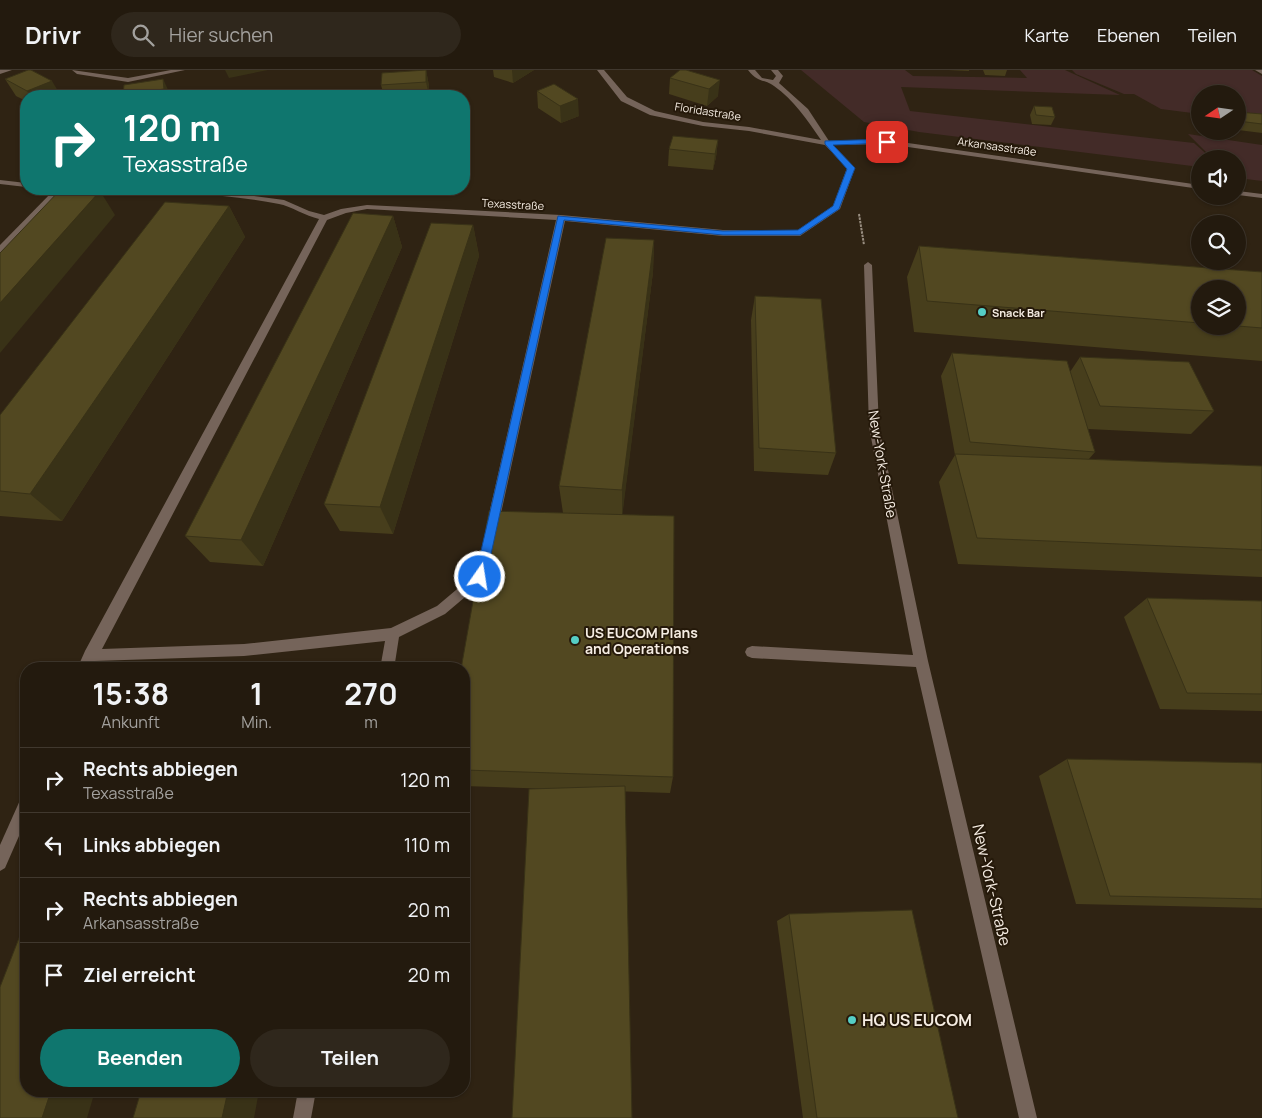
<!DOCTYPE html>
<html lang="de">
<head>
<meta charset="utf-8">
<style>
	body { margin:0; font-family:Manrope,sans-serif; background:#2f271c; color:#f1f3f6; height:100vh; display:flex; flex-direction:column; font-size:19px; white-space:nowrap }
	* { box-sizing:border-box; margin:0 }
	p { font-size:16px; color:#a3a19e }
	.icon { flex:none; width:28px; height:28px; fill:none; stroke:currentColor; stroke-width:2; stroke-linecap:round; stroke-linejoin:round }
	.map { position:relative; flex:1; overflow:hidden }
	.sheet { position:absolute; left:20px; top:592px; width:450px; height:435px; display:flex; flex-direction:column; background:#231a0e; border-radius:20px; box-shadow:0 1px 4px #0004,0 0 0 1px #40382e }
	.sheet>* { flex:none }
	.hud { position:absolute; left:20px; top:20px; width:450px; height:105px; border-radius:20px; box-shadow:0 1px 4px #0004,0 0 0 1px #40382e; background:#0f766e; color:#fff; overflow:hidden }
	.needle { width:32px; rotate:257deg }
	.controls { position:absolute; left:1191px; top:15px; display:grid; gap:10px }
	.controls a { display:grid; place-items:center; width:55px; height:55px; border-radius:50%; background:#231a0e; box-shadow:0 1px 4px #0004,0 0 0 1px #40382e; font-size:25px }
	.pin { position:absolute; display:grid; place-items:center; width:42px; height:42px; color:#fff; margin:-21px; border-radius:10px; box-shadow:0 2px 8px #0006 }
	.me { position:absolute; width:55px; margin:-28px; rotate:13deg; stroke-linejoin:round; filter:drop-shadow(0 0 4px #0008) }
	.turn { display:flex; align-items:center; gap:18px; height:105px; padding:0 20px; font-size:22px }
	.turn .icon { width:65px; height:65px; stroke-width:2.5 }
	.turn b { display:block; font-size:35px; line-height:42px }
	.eta { display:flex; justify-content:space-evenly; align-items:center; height:85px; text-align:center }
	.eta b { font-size:30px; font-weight:700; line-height:35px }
	.cta { display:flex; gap:10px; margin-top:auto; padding:10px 20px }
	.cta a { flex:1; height:58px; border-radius:30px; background:#0f766e; color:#fff; font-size:20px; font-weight:700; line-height:58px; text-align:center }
	.cta a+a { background:#2f271c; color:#f1f3f6 }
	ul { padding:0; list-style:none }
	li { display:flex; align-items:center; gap:15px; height:65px; padding:0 20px; border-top:1px solid #40382e }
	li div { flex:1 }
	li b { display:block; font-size:19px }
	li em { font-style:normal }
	header { display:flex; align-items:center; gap:30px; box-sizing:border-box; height:70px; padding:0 25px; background:#231a0e; border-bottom:1px solid #40382e }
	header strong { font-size:24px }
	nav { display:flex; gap:28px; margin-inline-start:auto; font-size:18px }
	.search { width:350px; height:45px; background:#2f271c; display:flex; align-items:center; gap:12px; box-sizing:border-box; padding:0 18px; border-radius:28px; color:#a3a19e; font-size:19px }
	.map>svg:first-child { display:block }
</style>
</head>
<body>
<header>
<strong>Drivr</strong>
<div class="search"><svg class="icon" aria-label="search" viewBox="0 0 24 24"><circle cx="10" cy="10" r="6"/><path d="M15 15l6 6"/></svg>Hier suchen</div>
<nav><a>Karte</a><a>Ebenen</a><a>Teilen</a></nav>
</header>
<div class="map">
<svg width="1262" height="1048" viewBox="0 0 1262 1048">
	<rect width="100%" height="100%" fill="#2f2313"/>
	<g fill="#432b28">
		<path d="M801 0H905L913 6 1027 8 1020 0H1065L1120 25 901 17 910 41 1194 73 1212 89H1200V97L919 62 864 52Z"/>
		<path d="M1072 0H1252L1262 6V45L1238 48V24H1200V44L1161 39 1134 24H1124L1076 4Z"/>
		<path d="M1188 64 1262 75V111L1238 108V89H1213Z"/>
	</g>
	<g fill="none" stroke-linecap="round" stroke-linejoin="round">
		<path stroke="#998e81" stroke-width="2" stroke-dasharray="2.5 1" stroke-linecap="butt" d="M859 144 864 175"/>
		<g fill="#75645a" fill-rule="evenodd">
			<path d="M0 0H12L0 4Z"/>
			<path d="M72 0 128 8 171 0H185L128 12 77 4Z"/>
			<path d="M597 0H604L627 27 655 41 703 52 749 57 821 70C807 50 794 30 774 16 763 8 759 14 748 0H755L762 8 773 10 776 6 771 0H778L783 6 779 13 808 39 829 71 887 70 1200 115V119L887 74 833 75 855 98 840 139 800 166H723L565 151 498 457 496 460H488L486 457 556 150 367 139 346 143 327 150 102 579 244 574 391 558 437 536 475 504 479 492H487L489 496 484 511 445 544 399 567 394 599H380L385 571 244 586 95 591 91 599H77L85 581 319 149C306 146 290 136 279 134 225 123 169 123 113 121L109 119 209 120 284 130 309 141 324 145 341 139 367 135 561 145 723 160H798L833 136 847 98 825 75 749 61 703 56 650 45 621 31Z"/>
			<path d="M1255 0H1262V4Z"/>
			<path d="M0 110 26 113V117L0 114Z"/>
			<path d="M55 119H63L3 182 0 183V175Z"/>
			<path d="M1238 121 1262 124V128L1238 125Z"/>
			<path d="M868 192 872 195 879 357 928 591 1037 1048H1019L916 597 752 588 747 586 745 582 747 578 752 576 913 585 869 357 864 195Z"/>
			<path d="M26 726V750L5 798 0 801V775L21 728Z"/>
			<path d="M298 1021H316L311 1048H293Z"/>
		</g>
	</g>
	<g fill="#473e1c" fill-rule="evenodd">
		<path d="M426 0 429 16V26H384L381 15Z"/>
		<path d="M493 0H534L513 13 494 7Z"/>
		<path d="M686 0 718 26 707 36 669 24 670 8Z"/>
		<path d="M948 0H969V1Z"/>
		<path d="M983 0H1007L1005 6 985 5Z"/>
		<path d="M5 9 61 26H26V31L16 26Z"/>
		<path d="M537 21 579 46 561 53 538 38Z"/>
		<path d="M1034 36 1055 47 1051 55 1032 54 1030 45Z"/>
		<path d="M1238 42 1262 44V63L1238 60Z"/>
		<path d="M718 70 716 87 713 100 668 96 669 79Z"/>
		<path d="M229 136 245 167 62 451 0 446V345Z"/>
		<path d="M393 146 402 177 263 496 210 492 185 466Z"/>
		<path d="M473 155 479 186 393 464 340 461 324 434Z"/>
		<path d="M654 170 653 202 622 445 673 707 670 723 464 716V599L563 443 559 416Z"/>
		<path d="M919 176 1262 202V291L914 262 907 207ZM1200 219 1238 256H1200Z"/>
		<path d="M755 226 836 383 828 405 754 401 751 250Z"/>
		<path d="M952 283 1070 302 1080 287 1214 341 1191 364 1088 359 1095 382 1089 389 1262 396V507L958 494 939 412 955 385 941 306Z"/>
		<path d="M1147 528 1262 531V641L1160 639 1124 547Z"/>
		<path d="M1067 689 1262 693V838L1076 834 1039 706Z"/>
		<path d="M789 844 958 1048H803L777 851Z"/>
	</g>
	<g fill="#393217">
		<path d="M225 0H268L229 8Z"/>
		<path d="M426 0 429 16V26L426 12Z"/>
		<path d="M512 0H534L513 13Z"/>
		<path d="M163 9 171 26H124L123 25Z"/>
		<path d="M720 10 718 26 707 36 709 19Z"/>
		<path d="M52 11 61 26H30L27 21Z"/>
		<path d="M578 29 579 46 561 53 560 36Z"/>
		<path d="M718 70 716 87 713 100 715 84Z"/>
		<path d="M100 121 115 145 0 283V233Z"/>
		<path d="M229 136 245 167 62 451 30 424Z"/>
		<path d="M393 146 402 177 263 496 241 470Z"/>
		<path d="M473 155 479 186 393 464 380 437Z"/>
		<path d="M654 170 653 202 622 448V420Z"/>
		<path d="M51 1021H95L87 1048H42Z"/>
		<path d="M228 1021H259L254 1048H222Z"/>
	</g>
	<g fill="#524821" stroke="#393217">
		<path d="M28 0H31L52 11 27 21 5 9Z"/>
		<path d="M426 0V12L381 15 382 3Z"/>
		<path d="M680 0H686L720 10 709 19 670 8Z"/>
		<path d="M163 9 164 19 123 25 124 15Z"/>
		<path d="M554 14 578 29 560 36 537 21Z"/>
		<path d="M1034 36 1052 37 1055 47 1036 45Z"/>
		<path d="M1238 42 1262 44V54L1238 51Z"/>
		<path d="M673 66 718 70 715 84 669 79Z"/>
		<path d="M61 119 100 121 0 233V183Z"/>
		<path d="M165 132 229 136 30 424 0 421V345Z"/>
		<path d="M353 143 393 146 241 470 185 466Z"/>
		<path d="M431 153 473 155 380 437 324 434Z"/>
		<path d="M606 168 654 170 622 420 559 416Z"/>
		<path d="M919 176 1262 202V258L1238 256V219H1200V253L927 231Z"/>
		<path d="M755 226 821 229 836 383 759 378Z"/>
		<path d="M952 283 1067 291 1095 382 970 372Z"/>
		<path d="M1080 287 1189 292 1214 341 1100 336Z"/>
		<path d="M955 384 1262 396V480L977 468Z"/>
		<path d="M489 441 674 446 673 707 464 700V599H461Z"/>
		<path d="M1147 528 1262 531V624L1187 623Z"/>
		<path d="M1067 689 1262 693V829L1110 826Z"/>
		<path d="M625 716 632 1048H512L529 719Z"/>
		<path d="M912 840 958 1048H817L789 844Z"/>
		<path d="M26 850V1021H51L42 1048H0V917Z"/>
		<path d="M141 1021H228L222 1048H133Z"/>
	</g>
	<path fill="#1a73e8" stroke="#114b97" d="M887 69 889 70V73L833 75 855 98 839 139 800 165H723L564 150 486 507 480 512 476 510 475 507 558 146 723 161 798 160 833 136 847 99 825 74V71Z"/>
	<g fill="#55cec5" stroke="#25190a" stroke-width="2">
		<circle cx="982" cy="242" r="5"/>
		<circle cx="575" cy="570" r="5"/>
		<circle cx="852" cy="950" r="5"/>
	</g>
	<g text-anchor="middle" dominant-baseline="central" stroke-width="4" stroke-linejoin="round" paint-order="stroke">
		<g font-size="11" fill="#f6ede3" stroke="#25190a">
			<text transform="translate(708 41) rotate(9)">Floridastraße</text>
			<text transform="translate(997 76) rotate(8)">Arkansasstraße</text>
			<text transform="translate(513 134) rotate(3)">Texasstraße</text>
		</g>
		<g font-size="11" font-weight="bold" fill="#f6ede3" stroke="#25190a" text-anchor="start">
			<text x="992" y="242">Snack Bar</text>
		</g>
		<g font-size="14" fill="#f6ede3" stroke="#25190a">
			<text transform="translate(883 394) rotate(80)">New-York-Straße</text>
		</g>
		<g font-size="14" font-weight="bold" fill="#f6ede3" stroke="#25190a" text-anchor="start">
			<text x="585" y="562">US EUCOM Plans<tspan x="585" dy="16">and Operations</tspan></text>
		</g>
		<g font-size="16" fill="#f6ede3" stroke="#25190a">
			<text transform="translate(992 815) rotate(77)">New-York-Straße</text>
		</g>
		<g font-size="16" font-weight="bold" fill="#f6ede3" stroke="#25190a" text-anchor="start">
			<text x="862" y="950">HQ US EUCOM</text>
		</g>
	</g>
</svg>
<div class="controls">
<a><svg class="needle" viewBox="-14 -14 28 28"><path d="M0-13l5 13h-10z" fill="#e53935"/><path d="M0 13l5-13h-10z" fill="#a3a19e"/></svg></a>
<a><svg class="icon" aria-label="sound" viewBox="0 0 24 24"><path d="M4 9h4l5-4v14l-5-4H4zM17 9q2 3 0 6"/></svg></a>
<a><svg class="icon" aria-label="search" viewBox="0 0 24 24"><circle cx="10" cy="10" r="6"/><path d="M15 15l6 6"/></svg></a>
<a><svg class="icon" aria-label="layers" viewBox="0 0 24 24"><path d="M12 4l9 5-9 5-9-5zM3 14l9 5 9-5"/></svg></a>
</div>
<div class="pin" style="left:887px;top:72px;background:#d93025"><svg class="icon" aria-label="arrive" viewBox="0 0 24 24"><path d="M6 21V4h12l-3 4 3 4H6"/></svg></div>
<svg class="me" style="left:480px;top:507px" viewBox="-20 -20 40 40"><circle r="17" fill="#1a73e8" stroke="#fff" stroke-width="3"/><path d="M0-11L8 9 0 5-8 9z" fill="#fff"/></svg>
<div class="hud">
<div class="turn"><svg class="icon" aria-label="right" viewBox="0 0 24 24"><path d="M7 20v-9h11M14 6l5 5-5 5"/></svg><div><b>120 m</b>Texasstraße</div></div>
</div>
<section class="sheet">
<div class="eta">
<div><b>15:38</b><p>Ankunft</p></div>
<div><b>1</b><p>Min.</p></div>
<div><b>270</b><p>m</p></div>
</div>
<ul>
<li><svg class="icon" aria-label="right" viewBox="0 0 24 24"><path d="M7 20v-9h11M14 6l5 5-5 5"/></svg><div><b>Rechts abbiegen</b><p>Texasstraße</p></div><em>120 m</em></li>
<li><svg class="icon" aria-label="left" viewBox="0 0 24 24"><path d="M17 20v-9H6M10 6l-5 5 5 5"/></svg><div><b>Links abbiegen</b></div><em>110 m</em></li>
<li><svg class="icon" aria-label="right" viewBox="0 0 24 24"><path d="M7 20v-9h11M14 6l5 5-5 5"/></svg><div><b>Rechts abbiegen</b><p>Arkansasstraße</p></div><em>20 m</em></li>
<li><svg class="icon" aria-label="arrive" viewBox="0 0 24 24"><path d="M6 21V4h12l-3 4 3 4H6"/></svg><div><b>Ziel erreicht</b></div><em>20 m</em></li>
</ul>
<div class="cta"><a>Beenden</a><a>Teilen</a></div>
</section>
</div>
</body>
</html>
